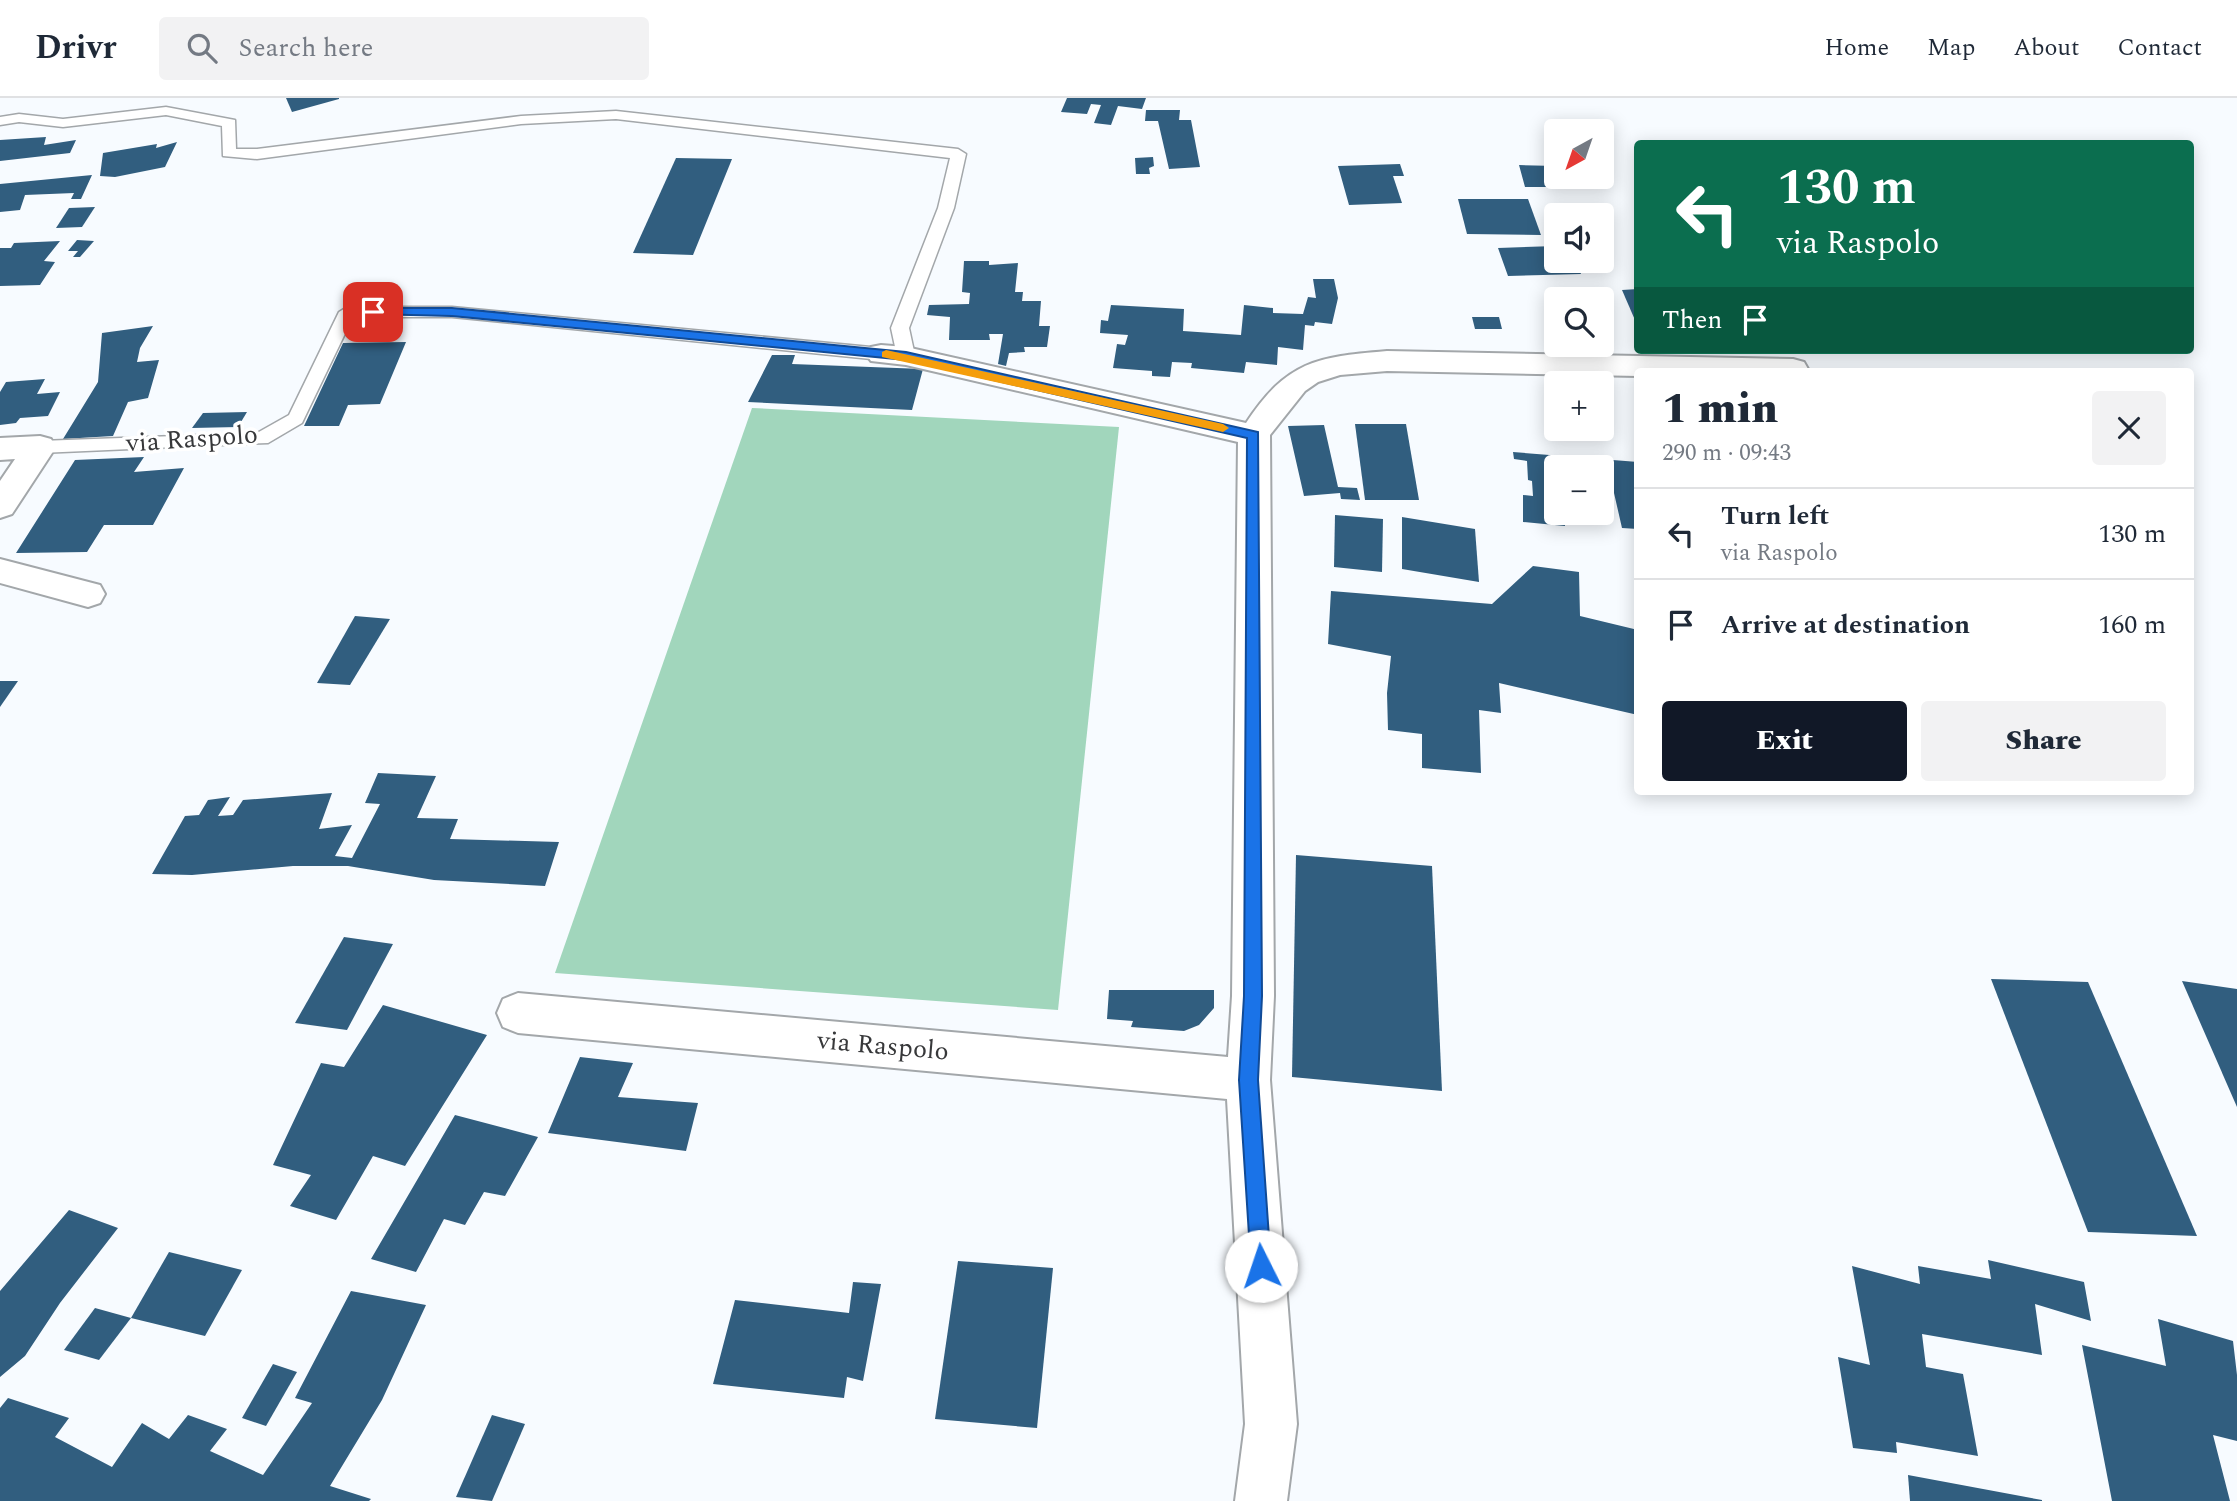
<!DOCTYPE html>
<html lang="en">
<head>
<meta charset="utf-8">
<style>
	body { margin:0; font-family:Spectral,serif; background:#f2f2f3; color:#1f2937; height:100vh; display:flex; flex-direction:column; font-size:26px; white-space:nowrap }
	* { box-sizing:border-box; margin:0 }
	p { font-size:23px; color:#747a83 }
	.icon { flex:none; width:38px; height:38px; fill:none; stroke:currentColor; stroke-width:2; stroke-linecap:round; stroke-linejoin:round }
	.map { position:relative; flex:1; overflow:hidden }
	.side { position:absolute; left:1634px; top:270px; width:560px; height:427px; display:flex; flex-direction:column; background:#fff; border-radius:7px; box-shadow:0 4px 18px #0003 }
	.side>* { flex:none }
	.guide { position:absolute; left:1634px; top:42px; width:560px; height:214px; border-radius:7px; box-shadow:0 4px 18px #0003; background:#0b6e4f; color:#fff; overflow:hidden }
	.needle { width:46px; rotate:220deg }
	.buttons { position:absolute; left:1544px; top:21px; display:grid; gap:14px }
	.buttons a { display:grid; place-items:center; width:70px; height:70px; border-radius:7px; background:#fff; box-shadow:0 4px 18px #0003; font-size:35px }
	.pin { position:absolute; display:grid; place-items:center; width:60px; height:60px; color:#fff; margin:-30px; border-radius:14px; box-shadow:0 4px 10px #0006 }
	.me { position:absolute; width:77px; margin:-38px; rotate:356deg; stroke-linejoin:round; filter:drop-shadow(0 0 5px #0008) }
	.turn { display:flex; align-items:center; gap:24px; height:147px; padding:0 28px; font-size:32px }
	.turn .icon { width:91px; height:91px; stroke-width:2.5 }
	.turn b { display:block; font-size:49px; line-height:60px }
	.then { display:flex; align-items:center; height:66px; padding:0 28px; background:#0003; gap:14px; font-size:26px }
	.round { display:grid; place-items:center; flex:none; width:74px; height:74px; border-radius:7px; background:#f2f2f3 }
	.summary { display:flex; align-items:center; justify-content:space-between; height:119px; padding:0 28px }
	h1 { font-size:42px; font-weight:800; line-height:52px }
	.action { display:flex; gap:14px; margin-top:auto; padding:14px 28px }
	.action a { flex:1; height:80px; border-radius:7px; background:#111827; color:#fff; font-size:28px; font-weight:800; line-height:80px; text-align:center }
	.action a+a { background:#f2f2f3; color:#1f2937 }
	ul { padding:0; list-style:none }
	li { display:flex; align-items:center; gap:21px; height:91px; padding:0 28px; border-top:2px solid #e0e1e3 }
	li div { flex:1 }
	li b { display:block; font-size:26px }
	li em { font-style:normal }
	header { display:flex; align-items:center; gap:42px; box-sizing:border-box; height:98px; padding:0 35px; background:#fff; border-bottom:2px solid #e0e1e3 }
	header strong { font-size:33px }
	nav { display:flex; gap:38px; margin-inline-start:auto; font-size:24px }
	.search { width:490px; height:63px; background:#f2f2f3; display:flex; align-items:center; gap:18px; box-sizing:border-box; padding:0 24px; border-radius:7px; color:#747a83; font-size:26px }
	.map>svg:first-child { display:block }
</style>
</head>
<body>
<header>
<strong>Drivr</strong>
<div class="search"><svg class="icon" aria-label="search" viewBox="0 0 24 24"><circle cx="10" cy="10" r="6"/><path d="M15 15l6 6"/></svg>Search here</div>
<nav><a>Home</a><a>Map</a><a>About</a><a>Contact</a></nav>
</header>
<div class="map">
<svg width="2237" height="1403" viewBox="0 0 2237 1403">
	<rect width="100%" height="100%" fill="#f7fbff"/>
	<path fill="#a1d6bc" d="M752 310 1119 329 1058 912 555 875Z"/>
	<g fill="#315e7f">
		<path d="M286 0H339V1L292 14Z"/>
		<path d="M1067 0H1146L1142 11 1118 8 1111 27 1094 25 1101 7 1091 6 1087 16 1061 14Z"/>
		<path d="M1146 12H1180L1179 22H1191L1200 69 1169 71 1158 23H1145Z"/>
		<path d="M46 39 44 47 76 42 70 55 0 63V42Z"/>
		<path d="M177 44 165 69 115 79 100 78 103 55 157 46 156 50Z"/>
		<path d="M1153 59 1154 68 1149 70 1150 76H1136L1135 60Z"/>
		<path d="M676 60 732 61 693 157 633 155Z"/>
		<path d="M1400 66 1404 78H1393L1402 105 1349 107 1338 68Z"/>
		<path d="M1519 67 1556 68V79H1559L1562 89H1525Z"/>
		<path d="M92 77 81 101H71L74 95 25 97 20 112 0 114V86Z"/>
		<path d="M1458 101H1528L1541 137 1467 136Z"/>
		<path d="M95 109 82 129 56 130 69 110Z"/>
		<path d="M77 142 94 143 80 159H73L78 153H68Z"/>
		<path d="M60 143 44 163 55 164 40 187 0 188V150H11L14 145Z"/>
		<path d="M1556 148V163H1576L1581 176 1508 178 1498 150Z"/>
		<path d="M964 163H989V167L1018 165 1015 194H1023L1022 203H1041L1039 228H1050L1047 249H1024L1025 254 1009 255 1006 268 998 266 1003 236H989L990 242H949L950 219 927 217 929 207 969 206 970 195 962 194Z"/>
		<path d="M1313 181H1334L1338 200 1332 226 1315 224 1314 228 1305 227 1303 252 1278 249 1277 267 1246 264 1244 275 1191 270 1192 265 1172 264 1170 279 1152 278V273L1113 270 1117 246 1125 247 1128 237 1100 235 1101 222 1108 223 1111 207 1184 211 1183 233 1241 237 1244 207 1273 210V215L1303 216 1308 199 1316 200Z"/>
		<path d="M1638 191V229L1622 192Z"/>
		<path d="M1472 219H1499L1502 231H1475Z"/>
		<path d="M153 228 140 250 137 264 159 262 148 300 128 304 113 338 63 341 98 284 102 235Z"/>
		<path d="M406 244 380 306 348 307 339 328H304L343 245Z"/>
		<path d="M772 257H795L792 266 923 271 912 312 748 304Z"/>
		<path d="M45 281 37 296 60 294 48 318 20 320 16 325 0 327V294L6 284Z"/>
		<path d="M247 314 238 329 192 330 203 315Z"/>
		<path d="M1355 326H1406L1419 402H1365Z"/>
		<path d="M1324 327 1338 389 1357 390 1360 402 1341 401 1340 395 1304 398 1288 328Z"/>
		<path d="M1513 354 1638 364V431L1622 430 1614 395 1601 394V369H1556V415H1564L1565 428 1523 424V397L1533 398 1532 383 1528 382 1527 363 1514 361Z"/>
		<path d="M144 359 134 374 184 370 153 427H104L87 454 16 455 75 362Z"/>
		<path d="M1335 417 1383 421 1382 474 1334 469Z"/>
		<path d="M1402 419 1475 431 1479 484 1402 471Z"/>
		<path d="M1533 468 1579 474 1580 518 1638 532V617L1499 585 1501 615 1479 612 1481 675 1422 670V636L1388 632 1387 595 1391 558 1328 546 1331 493 1492 506Z"/>
		<path d="M355 518 390 521 350 587 317 585Z"/>
		<path d="M0 583H18L0 609Z"/>
		<path d="M378 675 436 678 417 720 458 721 450 741 559 744 545 788 434 782 348 768H293L192 777 152 776 185 718 199 717 208 702 230 699 218 718 233 717 243 702 332 695 319 731 352 727 335 758 352 760 380 706 365 705Z"/>
		<path d="M1296 757 1432 768 1442 993 1292 979Z"/>
		<path d="M344 839 393 846 347 932 295 925Z"/>
		<path d="M1991 881 2088 884 2197 1138 2088 1134Z"/>
		<path d="M2182 883 2237 891V1009Z"/>
		<path d="M1109 892H1214V910L1199 927 1184 933 1131 929 1133 923 1107 921Z"/>
		<path d="M383 907 487 937 405 1068 373 1058 336 1122 290 1108 311 1077 273 1067 321 965 344 969Z"/>
		<path d="M580 959 633 965 618 999 698 1005 686 1053 548 1035Z"/>
		<path d="M455 1017 538 1039 505 1098 484 1094 465 1127 444 1121 416 1174 371 1161Z"/>
		<path d="M69 1112 118 1130 60 1205 25 1258 0 1279V1193Z"/>
		<path d="M169 1154 242 1172 205 1238 131 1220Z"/>
		<path d="M1988 1162 2084 1184 2091 1223 2035 1206 2042 1257 1922 1236 1926 1269 1963 1276 1978 1358 1896 1344 1897 1355 1853 1350 1838 1259 1870 1267 1852 1168 1920 1186 1918 1168 1991 1181Z"/>
		<path d="M958 1163 1053 1170 1037 1330 935 1321Z"/>
		<path d="M853 1184 881 1186 863 1283 847 1279 844 1300 713 1286 735 1202 849 1215Z"/>
		<path d="M351 1193 426 1207 382 1302 330 1388 371 1401 369 1403H0V1310L8 1300 69 1320 55 1339 112 1369 142 1325 169 1341 188 1317 227 1331 210 1353 263 1377 312 1305 295 1300Z"/>
		<path d="M95 1210 131 1220 99 1262 64 1252Z"/>
		<path d="M2158 1221 2233 1243 2237 1277V1343L2213 1337 2230 1403H2112L2082 1247 2166 1268Z"/>
		<path d="M273 1266 297 1274 266 1328 242 1320Z"/>
		<path d="M492 1317 525 1326 492 1403 456 1399Z"/>
		<path d="M1908 1377 2042 1402V1403H1910Z"/>
	</g>
	<g fill="none" stroke-linecap="round" stroke-linejoin="round">
		<defs>
			<g id="lane">
				<path d="M166 9 235 22 236 51H257L521 18 616 13 958 51 966 56 954 110 909 230 915 258 906 264 897 258 891 230 938 110 950 60 616 21 521 26 257 61 223 58 222 28 166 17 63 29 19 24 0 27V19L19 16 63 21Z"/>
				<path d="M347 209H452L881 250 890 256 881 262 452 219H353L302 325 268 345 40 355 31 349 40 343 257 335 289 317 339 214Z"/>
			</g>
			<g id="street">
				<path d="M881 247 906 249 1246 325C1287 263 1316 259 1387 253L1793 261 1804 264 1808 271 1638 273V278L1387 273 1340 277 1318 284 1305 293 1270 337 1274 898 1270 982 1297 1326 1287 1403H1235L1245 1326 1227 1001 518 935 503 929 497 915 503 901 518 895 1228 959 1232 898 1238 344 906 267 871 263 866 256 871 249Z"/>
				<path d="M40 338 51 341 56 349 12 416 0 420V383L15 361 0 362V340Z"/>
				<path d="M0 461 100 487 105 496 100 505 88 509 0 485Z"/>
			</g>
		</defs>
		<use href="#lane" stroke="#a3a7aa" stroke-width="3"/>
		<use href="#street" stroke="#a3a7aa" stroke-width="4"/>
		<use href="#lane" fill="#fff" fill-rule="evenodd"/>
		<use href="#street" fill="#fff" fill-rule="evenodd"/>
	</g>
	<path fill="#1a73e8" stroke="#114b97" stroke-width="2" d="M373 210H452L906 254 1258 334 1262 898 1258 982 1271 1168 1268 1175 1261 1178 1254 1175 1251 1168 1239 982 1244 898 1247 340 906 262 452 218 369 216 367 214Z"/>
	<path fill="#f59e0b" d="M886 252 1223 326 1229 330 1223 334 882 259V254Z"/>
	<g text-anchor="middle" dominant-baseline="central" stroke-width="7" stroke-linejoin="round" paint-order="stroke">
		<g font-size="26" fill="#37383a" stroke="#fff">
			<text transform="translate(192 341) rotate(-4)">via Raspolo</text>
			<text transform="translate(883 948) rotate(5)">via Raspolo</text>
		</g>
	</g>
</svg>
<div class="buttons">
<a><svg class="needle" viewBox="-14 -14 28 28"><path d="M0-13l5 13h-10z" fill="#e53935"/><path d="M0 13l5-13h-10z" fill="#747a83"/></svg></a>
<a><svg class="icon" aria-label="sound" viewBox="0 0 24 24"><path d="M4 9h4l5-4v14l-5-4H4zM17 9q2 3 0 6"/></svg></a>
<a><svg class="icon" aria-label="search" viewBox="0 0 24 24"><circle cx="10" cy="10" r="6"/><path d="M15 15l6 6"/></svg></a>
<a>+</a>
<a>−</a>
</div>
<div class="pin" style="left:373px;top:214px;background:#d93025"><svg class="icon" aria-label="arrive" viewBox="0 0 24 24"><path d="M6 21V4h12l-3 4 3 4H6"/></svg></div>
<svg class="me" style="left:1261px;top:1168px" viewBox="-20 -20 40 40"><circle r="19" fill="#fff"/><path d="M0-13L10 11 0 6-10 11z" fill="#1a73e8"/></svg>
<div class="guide">
<div class="turn"><svg class="icon" aria-label="left" viewBox="0 0 24 24"><path d="M17 20v-9H6M10 6l-5 5 5 5"/></svg><div><b>130 m</b>via Raspolo</div></div>
<div class="then">Then<svg class="icon" aria-label="arrive" viewBox="0 0 24 24"><path d="M6 21V4h12l-3 4 3 4H6"/></svg></div>
</div>
<section class="side">
<div class="summary"><div><h1>1 min</h1><p>290 m · 09:43</p></div><a class="round"><svg class="icon" aria-label="close" viewBox="0 0 24 24"><path d="M6 6l12 12M18 6L6 18"/></svg></a></div>
<ul>
<li><svg class="icon" aria-label="left" viewBox="0 0 24 24"><path d="M17 20v-9H6M10 6l-5 5 5 5"/></svg><div><b>Turn left</b><p>via Raspolo</p></div><em>130 m</em></li>
<li><svg class="icon" aria-label="arrive" viewBox="0 0 24 24"><path d="M6 21V4h12l-3 4 3 4H6"/></svg><div><b>Arrive at destination</b></div><em>160 m</em></li>
</ul>
<div class="action"><a>Exit</a><a>Share</a></div>
</section>
</div>
</body>
</html>
